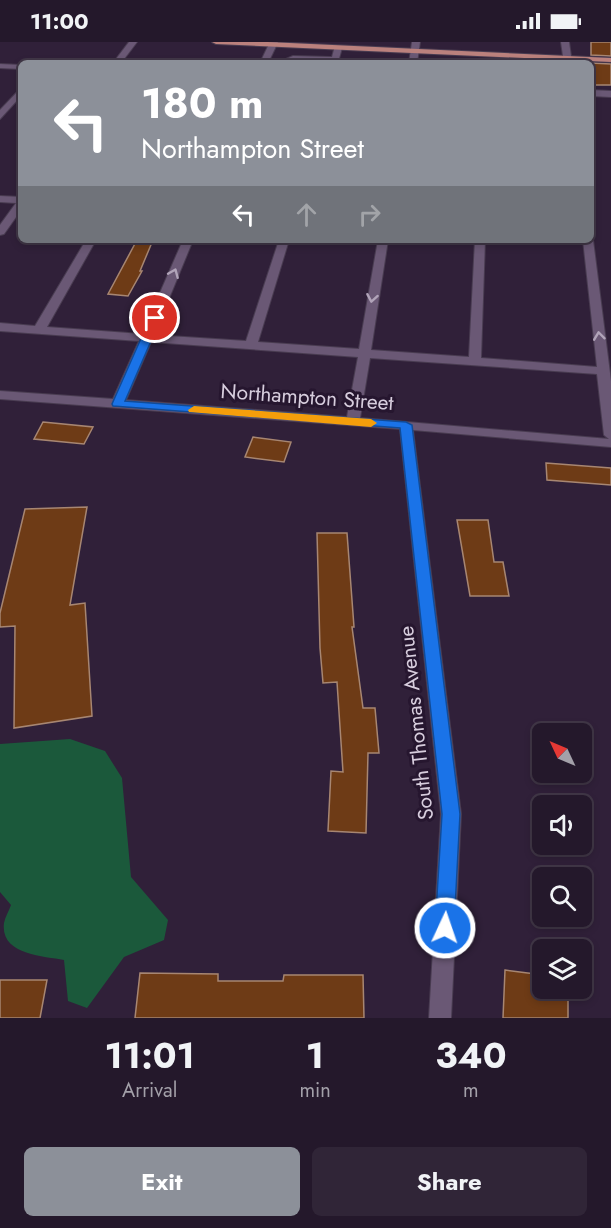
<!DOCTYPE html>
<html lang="en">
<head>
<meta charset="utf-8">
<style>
	body { margin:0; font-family:Jost,sans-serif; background:#302537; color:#f1f3f6; height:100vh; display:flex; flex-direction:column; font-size:22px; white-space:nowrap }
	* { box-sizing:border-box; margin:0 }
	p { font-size:20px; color:#a3a0a9 }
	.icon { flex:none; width:33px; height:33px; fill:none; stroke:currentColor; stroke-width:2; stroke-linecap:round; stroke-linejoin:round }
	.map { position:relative; height:976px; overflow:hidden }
	.side { display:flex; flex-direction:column; background:#24182b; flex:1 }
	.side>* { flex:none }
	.hud { position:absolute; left:18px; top:18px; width:576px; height:183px; border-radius:9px; box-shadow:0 3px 9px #0003,0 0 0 2px #413747; background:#8c9099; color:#fff; overflow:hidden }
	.needle { width:39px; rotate:314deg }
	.tools { position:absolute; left:532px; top:681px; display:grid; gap:12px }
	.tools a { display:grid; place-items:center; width:60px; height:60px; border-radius:9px; background:#24182b; box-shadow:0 3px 9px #0003,0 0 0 2px #413747; font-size:30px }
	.pin { position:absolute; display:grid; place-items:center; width:51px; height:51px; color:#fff; margin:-26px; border:3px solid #fff; border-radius:50%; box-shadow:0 2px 6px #0007 }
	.me { position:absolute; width:66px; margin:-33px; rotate:3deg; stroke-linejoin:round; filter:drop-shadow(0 0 4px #0008) }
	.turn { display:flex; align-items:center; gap:21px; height:126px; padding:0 24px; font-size:27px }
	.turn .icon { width:78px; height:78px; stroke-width:2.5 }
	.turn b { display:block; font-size:42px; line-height:51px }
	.lanes { display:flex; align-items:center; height:57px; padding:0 24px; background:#0003; justify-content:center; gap:30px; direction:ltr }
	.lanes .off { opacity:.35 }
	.eta { display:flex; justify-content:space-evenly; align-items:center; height:102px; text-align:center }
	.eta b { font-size:36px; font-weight:700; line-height:42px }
	.button { display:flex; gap:12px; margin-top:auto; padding:12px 24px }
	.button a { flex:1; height:69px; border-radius:9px; background:#8c9099; color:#fff; font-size:24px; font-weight:700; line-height:69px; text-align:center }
	.button a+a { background:#302537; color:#f1f3f6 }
	.status { display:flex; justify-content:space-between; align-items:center; height:42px; padding:0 30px; background:#24182b; direction:ltr }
	.status svg { height:16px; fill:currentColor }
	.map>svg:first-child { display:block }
</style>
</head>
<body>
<div class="status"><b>11:00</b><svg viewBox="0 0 49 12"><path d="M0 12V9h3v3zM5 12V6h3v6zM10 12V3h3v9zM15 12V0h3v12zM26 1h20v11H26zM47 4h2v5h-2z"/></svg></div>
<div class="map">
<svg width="611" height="976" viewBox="0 0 611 976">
	<rect width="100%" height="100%" fill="#302039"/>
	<path fill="#1b593b" d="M70 697 105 709 122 736 131 835 168 878 164 898 124 915 87 966 68 959 64 918C43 914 0 913 4 881 5 875 9 869 11 863L0 850V702Z"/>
	<g fill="#6e3b16" stroke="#a78672" stroke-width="1.5">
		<path d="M591 0H611V14L591 13Z"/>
		<path d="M591 21 611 22V43H591Z"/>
		<path d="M137 198H153L140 229H142L128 254 108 252Z"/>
		<path d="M43 380 93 385 84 402 34 397Z"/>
		<path d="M253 395 291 400 284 420 245 415Z"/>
		<path d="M546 421 611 426V443L547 438Z"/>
		<path d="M87 465 70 563 85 561 92 674 14 686 15 584 0 585V571L25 467Z"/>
		<path d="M457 478H488L494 520H503L509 554H470Z"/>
		<path d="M317 491H347L354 585H352L363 666H375L379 711H368L366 791 328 789 331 729 343 730 337 640 323 641 320 606Z"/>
		<path d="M505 928 543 933V946H568V976H503Z"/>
		<path d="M140 931 218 932V939H283L284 933H363L364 976H135Z"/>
		<path d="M0 938H47L40 976H0Z"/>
	</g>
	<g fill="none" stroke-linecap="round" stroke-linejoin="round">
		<defs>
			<g id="minor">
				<path d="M129 0H137L121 21H113Z"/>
				<path d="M270 0H278L268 21H260Z"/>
				<path d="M412 0H420L417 21H409Z"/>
				<path d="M561 0H569L572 21H564Z"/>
				<path d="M335 4 342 6 338 20 294 18 277 21 293 14 332 15Z"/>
				<path d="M0 22 21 23V27L0 26Z"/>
				<path d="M21 46V54L0 77V68Z"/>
				<path d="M591 48 611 49V55L591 54Z"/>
				<path d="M0 154 21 155V168L4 192 0 193V183L16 161 0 160Z"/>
				<path d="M591 196 593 198 611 339V405L413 388 461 772 451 976H429L441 772 400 387 0 357V349L113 357 139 299 0 289V281L35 284 86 198H96L47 285 142 292 183 198H193L154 293 246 299 279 198H289L258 300 359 307 378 198H388L371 308 469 315 475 198H485L481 316 597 325 583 198H591ZM151 300 358 315 347 375 126 358ZM370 316 597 332 604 393 609 397 360 376Z"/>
			</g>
			<path id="major" d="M212 0H268L611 16V20L216 2Z"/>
		</defs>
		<use href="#minor" stroke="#493c51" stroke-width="2"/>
		<use href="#major" stroke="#493c51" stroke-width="2"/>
		<use href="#minor" fill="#6a5875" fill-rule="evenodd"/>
		<use href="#major" fill="#bb817d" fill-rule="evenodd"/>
	</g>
	<defs><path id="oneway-chevron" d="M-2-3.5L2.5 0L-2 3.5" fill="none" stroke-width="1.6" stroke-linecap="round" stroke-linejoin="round" transform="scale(1.5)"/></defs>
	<g stroke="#b1a4b9">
		<use href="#oneway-chevron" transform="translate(174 231) rotate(-67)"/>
		<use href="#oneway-chevron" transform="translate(372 256) rotate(100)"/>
		<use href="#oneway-chevron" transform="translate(599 294) rotate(-97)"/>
	</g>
	<path fill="#1a73e8" stroke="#114b97" stroke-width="1.5" d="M155 273 161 276 125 359 406 380 412 383 460 772 454 886 452 892 445 894 438 892 435 886 442 772 400 386 113 364 112 362 150 276Z"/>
	<path fill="#f59e0b" d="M194 364 371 377 377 381 371 385 189 370 188 368Z"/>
	<g text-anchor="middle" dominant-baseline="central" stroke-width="6" stroke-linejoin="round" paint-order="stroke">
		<g font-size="21" fill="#d7cddd" stroke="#26162f">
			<text transform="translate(307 355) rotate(4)">Northampton Street</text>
			<text transform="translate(416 681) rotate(-96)">South Thomas Avenue</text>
		</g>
	</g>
</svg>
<div class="tools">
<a><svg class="needle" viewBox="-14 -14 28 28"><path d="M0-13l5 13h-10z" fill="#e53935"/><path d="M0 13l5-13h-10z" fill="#a3a0a9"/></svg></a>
<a><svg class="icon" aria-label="sound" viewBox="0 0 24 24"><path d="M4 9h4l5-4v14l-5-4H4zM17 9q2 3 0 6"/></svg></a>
<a><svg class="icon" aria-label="search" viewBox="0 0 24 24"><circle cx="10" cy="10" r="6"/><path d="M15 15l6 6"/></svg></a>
<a><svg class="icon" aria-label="layers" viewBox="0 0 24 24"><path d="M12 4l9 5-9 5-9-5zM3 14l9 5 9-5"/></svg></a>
</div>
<div class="pin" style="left:155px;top:276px;background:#d93025"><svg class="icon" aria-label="arrive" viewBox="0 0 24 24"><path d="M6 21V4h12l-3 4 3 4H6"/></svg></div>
<svg class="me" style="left:445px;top:886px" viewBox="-20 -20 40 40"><circle r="17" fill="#1a73e8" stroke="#fff" stroke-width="3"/><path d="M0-11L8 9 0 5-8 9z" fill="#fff"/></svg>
<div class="hud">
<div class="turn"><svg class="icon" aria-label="left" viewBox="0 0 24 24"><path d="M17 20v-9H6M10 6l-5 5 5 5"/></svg><div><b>180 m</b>Northampton Street</div></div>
<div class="lanes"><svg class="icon" aria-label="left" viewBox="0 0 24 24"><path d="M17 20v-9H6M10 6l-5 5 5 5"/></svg><svg class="icon off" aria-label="ahead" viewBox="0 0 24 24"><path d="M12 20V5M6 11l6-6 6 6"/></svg><svg class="icon off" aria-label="right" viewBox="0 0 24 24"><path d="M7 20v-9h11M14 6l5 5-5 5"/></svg></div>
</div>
</div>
<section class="side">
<div class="eta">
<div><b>11:01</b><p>Arrival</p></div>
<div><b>1</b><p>min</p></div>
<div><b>340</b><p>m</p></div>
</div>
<div class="button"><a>Exit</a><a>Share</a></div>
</section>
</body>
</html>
